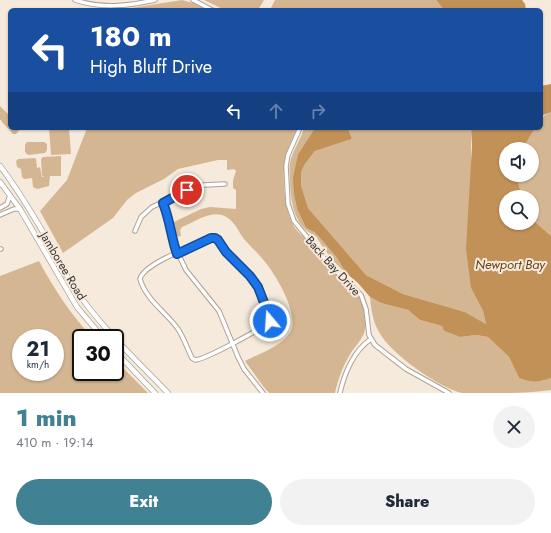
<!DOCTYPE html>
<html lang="en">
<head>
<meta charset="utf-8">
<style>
	body { margin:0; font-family:Jost,sans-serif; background:#f2f2f3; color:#1f2937; height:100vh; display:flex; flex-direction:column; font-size:15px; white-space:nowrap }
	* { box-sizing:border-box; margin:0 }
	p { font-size:13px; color:#747a83 }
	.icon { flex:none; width:22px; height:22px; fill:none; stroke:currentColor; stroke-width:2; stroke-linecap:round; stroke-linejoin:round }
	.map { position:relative; height:393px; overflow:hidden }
	.panel { display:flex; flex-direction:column; background:#fff; flex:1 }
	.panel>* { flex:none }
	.top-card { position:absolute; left:8px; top:8px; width:535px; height:122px; border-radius:6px; box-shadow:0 1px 3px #0004; background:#1a4fa0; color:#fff; overflow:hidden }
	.controls { position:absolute; left:499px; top:142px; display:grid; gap:8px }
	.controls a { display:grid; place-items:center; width:40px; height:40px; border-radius:50%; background:#fff; box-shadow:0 1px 3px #0004; font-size:20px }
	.speed { position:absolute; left:12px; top:329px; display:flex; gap:8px; font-size:20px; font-weight:700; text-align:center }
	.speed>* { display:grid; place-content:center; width:52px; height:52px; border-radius:50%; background:#fff; box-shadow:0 1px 3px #0004; line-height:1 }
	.speed small { font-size:10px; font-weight:400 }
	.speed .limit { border:2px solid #111; border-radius:6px; background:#fff; color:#111 }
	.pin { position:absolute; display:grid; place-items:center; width:34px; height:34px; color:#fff; margin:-17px; border:2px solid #fff; border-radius:50%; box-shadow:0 1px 4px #0007 }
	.me { position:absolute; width:44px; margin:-22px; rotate:342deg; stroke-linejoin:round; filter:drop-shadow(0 0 3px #0008) }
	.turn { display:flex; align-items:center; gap:14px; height:84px; padding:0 16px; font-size:18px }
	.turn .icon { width:52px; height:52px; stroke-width:2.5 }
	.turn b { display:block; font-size:28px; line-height:34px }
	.lanes { display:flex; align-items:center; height:38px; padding:0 16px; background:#0003; justify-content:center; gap:20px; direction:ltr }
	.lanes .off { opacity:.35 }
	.round { display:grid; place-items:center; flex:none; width:42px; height:42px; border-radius:21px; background:#f2f2f3 }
	.overview { display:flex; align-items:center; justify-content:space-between; height:68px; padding:0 16px }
	h1 { font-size:24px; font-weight:800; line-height:30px; color:#418194 }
	.cta { display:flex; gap:8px; margin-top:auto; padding:8px 16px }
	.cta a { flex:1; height:46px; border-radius:24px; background:#418194; color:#fff; font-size:16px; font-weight:800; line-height:46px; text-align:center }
	.cta a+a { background:#f2f2f3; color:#1f2937 }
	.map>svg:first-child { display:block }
</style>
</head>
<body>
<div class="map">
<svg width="551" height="393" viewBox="0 0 551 393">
	<rect width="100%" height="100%" fill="#f6eadd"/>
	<g fill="#d5b692" fill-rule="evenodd">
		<path d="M182 0 193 3 207 10H119Z"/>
		<path d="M204 0H264L258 10H225Z"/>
		<path d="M275 0H436L444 10H270Z"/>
		<path d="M0 106 10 116V128H21L16 134H13L2 122 1 120H0Z"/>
		<path d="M551 112V236L532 219V197H522L516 175H532V149H522V147L535 128H541C541 119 542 115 551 112Z"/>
		<path d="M49 128H69L71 154 51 155Z"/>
		<path d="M87 128H297C293 138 287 149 285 159 282 177 284 208 293 225 296 231 304 237 309 243 320 255 330 267 341 279 352 289 363 297 365 313 368 338 360 338 349 356 342 368 338 380 335 393H269L263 386 245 361C259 354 284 345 291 331 299 314 276 275 265 262 259 254 251 247 244 239 237 230 235 220 222 215 208 211 195 222 182 227L180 230 181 236 176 237 174 222 201 209 210 207 236 209V190L233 188V180L236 171 234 169 227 170V160H218L178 169 164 179 136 193 127 200 113 218 63 253 40 211 67 180Z"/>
		<path d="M304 128H315L298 154 294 194 297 209 306 228 314 232 321 239 337 258 346 273C334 263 324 250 316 236 294 227 291 203 290 181 290 175 289 168 290 163 292 152 301 139 304 128Z"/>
		<path d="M348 128H471V288L483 311 486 324 465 312 403 294 366 275 308 208 301 185V172L305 164 315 151 352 139Z"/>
		<path d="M27 142H44L47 144V150L45 153 28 155 25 152V145Z"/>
		<path d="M61 156V176H50L49 186 37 189 33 187 32 178 24 179 22 177 21 169 17 167 16 161 18 159 35 158 36 159 37 168 40 167 42 177H44L42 175 41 159 43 157Z"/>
		<path d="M39 261C54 289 71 315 93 338H81V372H115V360L148 393H0V276ZM21 338H55V372H21Z"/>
		<path d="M370 297 381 303 408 310 420 320 442 326 444 331 460 337 476 335 488 337 509 357 519 378 542 381 551 378V390C531 393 510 393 490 393 481 393 471 393 462 393 439 388 390 353 379 332 373 322 371 309 370 297Z"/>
	</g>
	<g fill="#c29157">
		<path d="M436 0H522L525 4 526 10H444Z"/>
		<path d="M551 84V112L543 115 541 118V86Z"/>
		<path d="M315 128H348L352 139 315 151 305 164 301 172V185L308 208 366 275 403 294 465 312 486 324 483 311 471 288 466 249 472 146 471 128H535L522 149H506V175H516L522 197H506V223H532V219L551 236V378C538 383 532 382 519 378L509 357 488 337 476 335 460 337 444 331 442 326 420 320 408 310 381 303 370 297 358 283 346 273 337 258 321 239 314 232 306 228 297 209 294 194 293 178 298 154Z"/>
	</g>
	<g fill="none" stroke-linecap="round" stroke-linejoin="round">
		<defs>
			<g id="minor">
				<path d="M75 0C101 9 128 6 155 0"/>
				<path d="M193 0 212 10"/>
				<path d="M300 128 288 155 286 166 288 204 294 221 330 265 361 295 366 309 369 335 375 345 406 369 449 393"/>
				<path d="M163 203 168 216 175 247 186 270 219 311 238 357 244 369 263 393"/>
				<path d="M0 208 7 204 10 195"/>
				<path d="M0 215 14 209H20"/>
				<path d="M135 231 141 217 152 207 195 187 204 185 225 184"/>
				<path d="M211 238H215L218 240 226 251 250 276 257 287 268 313 270 321C264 328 204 360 195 360L192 358C187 348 184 338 178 329 166 312 146 300 140 279 144 263 196 245 211 238Z"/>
				<path d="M0 249H1"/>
				<path d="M340 393C344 374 354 350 371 339"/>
			</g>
			<g id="major">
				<path d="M0 166C21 193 37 222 54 251 60 263 66 275 73 286 99 325 135 359 168 393"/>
				<path d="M0 182 20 209 77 307 103 338"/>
				<path d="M115 351 155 393"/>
			</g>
		</defs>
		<use href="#minor" stroke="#aca195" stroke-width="5.5"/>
		<use href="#major" stroke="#aca195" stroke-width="6"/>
		<use href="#minor" stroke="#fff" stroke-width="3.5"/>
		<use href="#major" stroke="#fff" stroke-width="4.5"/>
	</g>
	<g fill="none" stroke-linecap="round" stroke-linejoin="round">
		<defs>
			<path id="route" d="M187 190 163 203C170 220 171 237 177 254L211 238H215L218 240 226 252 250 276 258 287 268 313 270 321"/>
		</defs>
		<use href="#route" stroke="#114b97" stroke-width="10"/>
		<use href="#route" stroke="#1a73e8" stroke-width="7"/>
	</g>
	<g text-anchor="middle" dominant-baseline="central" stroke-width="4" stroke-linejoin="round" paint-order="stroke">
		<g font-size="12" fill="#3a3530" stroke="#f6eadd">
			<text transform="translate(63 266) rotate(59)">Jamboree Road</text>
			<text transform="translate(333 266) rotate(48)">Back Bay Drive</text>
		</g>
		<g font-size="13" font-style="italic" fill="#654316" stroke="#f6eadd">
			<text x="510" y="264">Newport Bay</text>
		</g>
	</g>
</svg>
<div class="controls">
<a><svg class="icon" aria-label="sound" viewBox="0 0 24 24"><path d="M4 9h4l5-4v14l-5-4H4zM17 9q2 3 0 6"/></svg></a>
<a><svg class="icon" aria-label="search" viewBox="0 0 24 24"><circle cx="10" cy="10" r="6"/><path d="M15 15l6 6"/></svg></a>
</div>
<div class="speed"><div>21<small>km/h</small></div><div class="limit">30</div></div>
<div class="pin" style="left:187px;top:190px;background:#d93025"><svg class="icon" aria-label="arrive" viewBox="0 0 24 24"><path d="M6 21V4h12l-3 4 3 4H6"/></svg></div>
<svg class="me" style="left:270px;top:321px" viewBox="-20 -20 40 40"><circle r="17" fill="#1a73e8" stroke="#fff" stroke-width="3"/><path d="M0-11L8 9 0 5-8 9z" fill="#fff"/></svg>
<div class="top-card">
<div class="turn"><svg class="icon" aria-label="left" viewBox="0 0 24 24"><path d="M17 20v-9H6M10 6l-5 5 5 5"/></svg><div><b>180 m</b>High Bluff Drive</div></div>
<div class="lanes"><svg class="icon" aria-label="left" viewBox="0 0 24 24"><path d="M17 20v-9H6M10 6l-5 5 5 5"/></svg><svg class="icon off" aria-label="ahead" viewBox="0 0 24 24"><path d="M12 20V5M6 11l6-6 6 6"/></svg><svg class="icon off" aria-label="right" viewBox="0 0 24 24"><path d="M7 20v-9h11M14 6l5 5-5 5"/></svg></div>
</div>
</div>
<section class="panel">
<div class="overview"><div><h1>1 min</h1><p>410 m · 19:14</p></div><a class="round"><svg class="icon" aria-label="close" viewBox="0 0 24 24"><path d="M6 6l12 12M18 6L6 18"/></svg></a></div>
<div class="cta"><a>Exit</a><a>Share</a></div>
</section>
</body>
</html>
